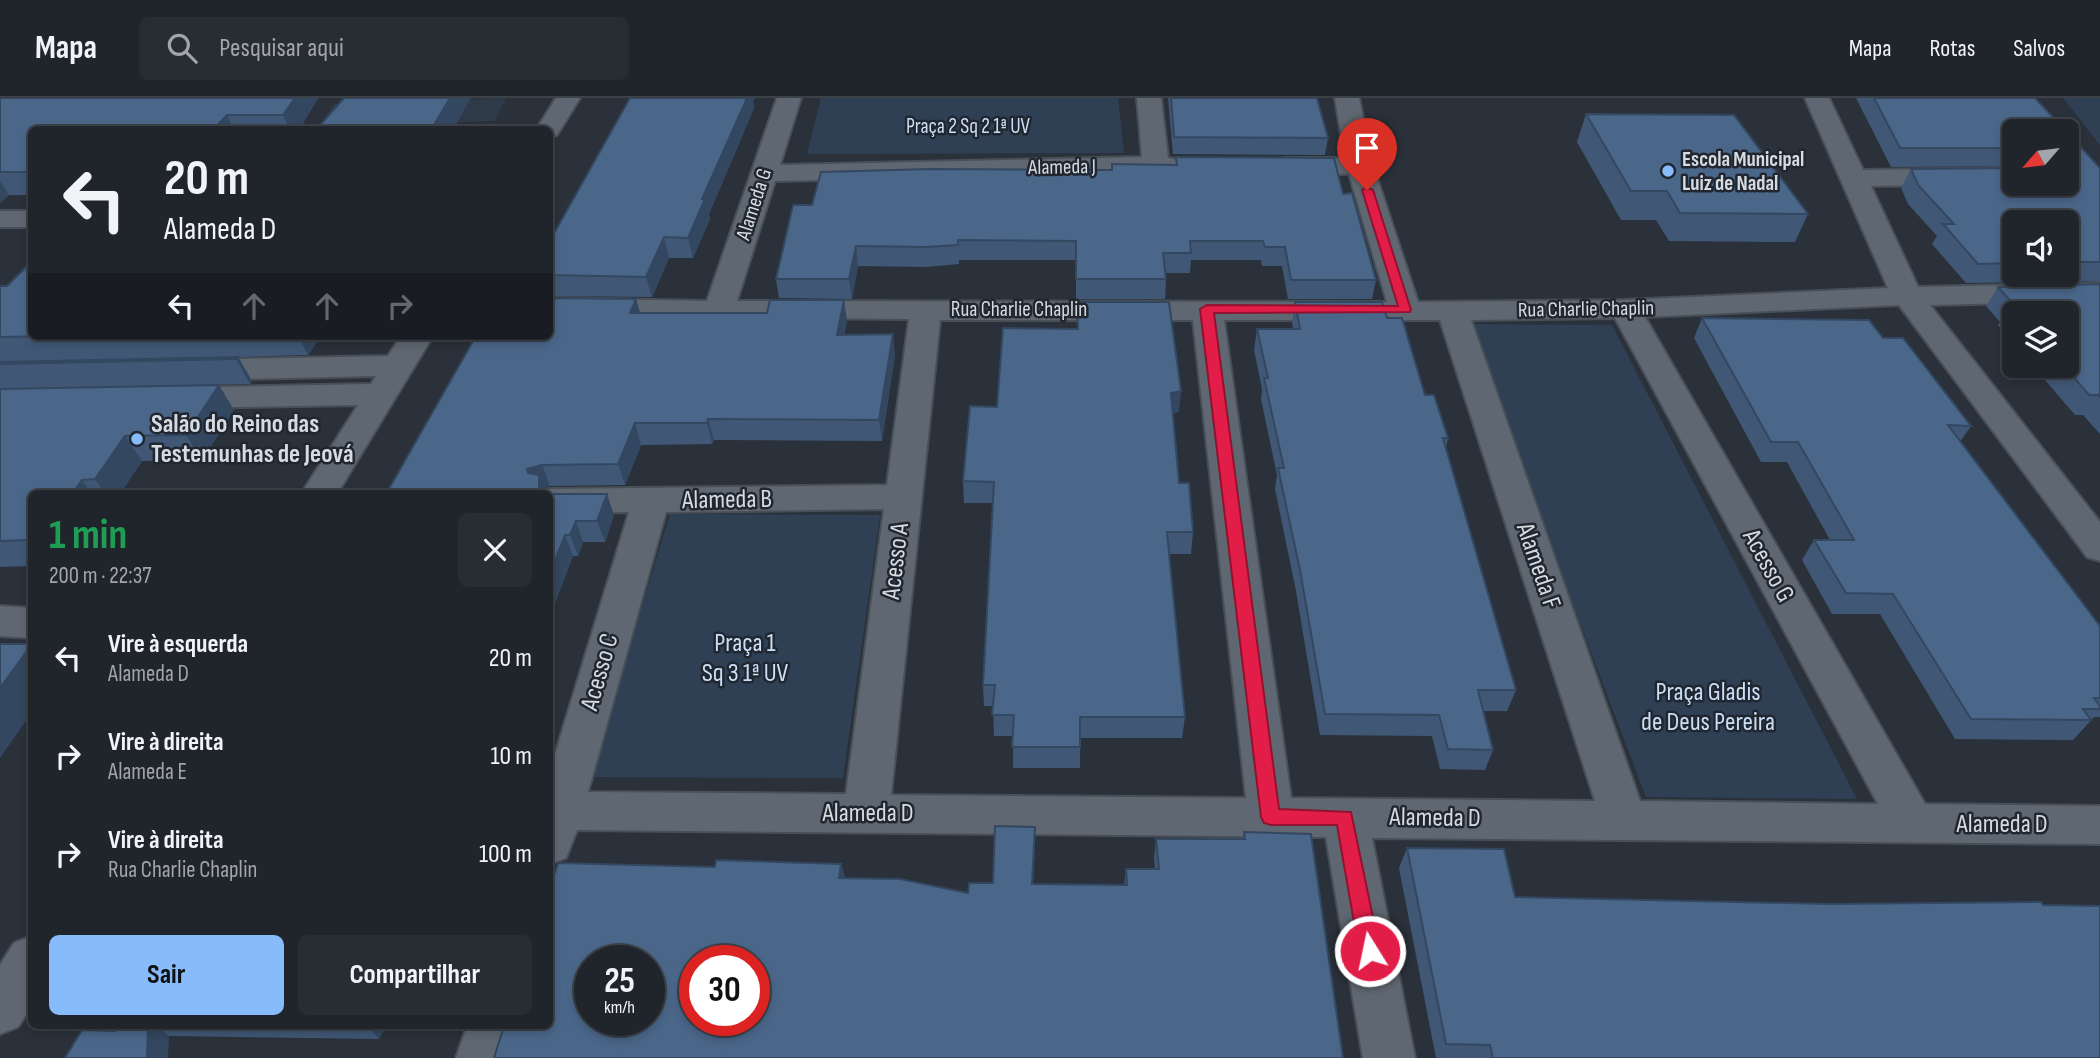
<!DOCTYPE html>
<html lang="pt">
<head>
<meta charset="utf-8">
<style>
	body { margin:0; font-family:"Sofia Sans Condensed",sans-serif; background:#282d34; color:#f1f3f6; height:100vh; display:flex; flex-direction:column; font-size:26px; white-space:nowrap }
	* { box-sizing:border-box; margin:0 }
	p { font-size:23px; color:#a2a5a9 }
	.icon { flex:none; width:38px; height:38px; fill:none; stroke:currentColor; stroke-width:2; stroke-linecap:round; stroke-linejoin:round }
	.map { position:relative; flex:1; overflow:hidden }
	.panel { position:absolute; left:28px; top:392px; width:525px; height:539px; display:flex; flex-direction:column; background:#20252c; border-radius:10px; box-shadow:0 4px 10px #0003,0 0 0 2px #3d4248 }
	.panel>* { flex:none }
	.hud { position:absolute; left:28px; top:28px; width:525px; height:214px; border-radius:10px; box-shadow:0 4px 10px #0003,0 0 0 2px #3d4248; background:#20252c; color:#f1f3f6; overflow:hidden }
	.needle { width:46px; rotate:242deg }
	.fabs { position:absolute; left:2002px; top:21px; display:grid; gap:14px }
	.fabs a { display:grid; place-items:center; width:77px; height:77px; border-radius:10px; background:#20252c; box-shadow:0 4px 10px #0003,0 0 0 2px #3d4248; font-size:35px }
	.speed { position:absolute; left:574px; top:847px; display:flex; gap:14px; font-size:35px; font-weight:700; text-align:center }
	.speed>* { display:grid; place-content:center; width:91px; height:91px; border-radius:50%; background:#20252c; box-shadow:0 4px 10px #0003,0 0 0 2px #3d4248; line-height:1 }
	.speed small { font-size:18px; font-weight:400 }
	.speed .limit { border:10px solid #d22; background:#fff; color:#111 }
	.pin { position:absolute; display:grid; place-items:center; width:60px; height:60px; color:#fff; margin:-72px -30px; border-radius:50% 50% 50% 0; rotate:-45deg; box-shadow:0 0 7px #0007 }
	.pin .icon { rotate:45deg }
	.me { position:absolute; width:77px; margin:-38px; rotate:350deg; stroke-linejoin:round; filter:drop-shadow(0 0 5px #0008) }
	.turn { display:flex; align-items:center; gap:24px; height:147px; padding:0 21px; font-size:32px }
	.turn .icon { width:91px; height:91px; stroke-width:2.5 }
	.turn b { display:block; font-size:49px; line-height:60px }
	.lanes { display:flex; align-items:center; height:66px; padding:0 21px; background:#0003; justify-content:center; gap:35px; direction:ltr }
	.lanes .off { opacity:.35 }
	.round { display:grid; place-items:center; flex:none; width:74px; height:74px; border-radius:10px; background:#282d34 }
	.head { display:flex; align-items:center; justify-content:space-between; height:119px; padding:0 21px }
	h1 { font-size:42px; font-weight:700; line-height:52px; color:#1e9e55 }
	.cta { display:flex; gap:14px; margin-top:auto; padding:14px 21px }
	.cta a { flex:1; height:80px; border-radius:10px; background:#87bbfb; color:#111; font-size:28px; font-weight:700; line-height:80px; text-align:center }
	.cta a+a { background:#282d34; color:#f1f3f6 }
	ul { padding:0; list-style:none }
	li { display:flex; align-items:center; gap:21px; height:98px; padding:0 21px }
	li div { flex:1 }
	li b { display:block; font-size:26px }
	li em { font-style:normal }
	header { display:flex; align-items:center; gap:42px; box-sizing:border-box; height:98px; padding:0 35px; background:#20252c; border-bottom:2px solid #3d4248 }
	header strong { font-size:33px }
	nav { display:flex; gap:38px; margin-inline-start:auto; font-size:24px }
	.search { width:490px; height:63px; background:#282d34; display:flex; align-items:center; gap:18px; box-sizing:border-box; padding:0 24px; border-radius:10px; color:#a2a5a9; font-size:26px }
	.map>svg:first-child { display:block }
</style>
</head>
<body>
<header>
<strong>Mapa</strong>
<div class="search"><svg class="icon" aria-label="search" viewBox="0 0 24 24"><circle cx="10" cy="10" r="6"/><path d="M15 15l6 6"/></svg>Pesquisar aqui</div>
<nav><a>Mapa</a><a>Rotas</a><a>Salvos</a></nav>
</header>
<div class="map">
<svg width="2100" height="960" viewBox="0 0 2100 960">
	<rect width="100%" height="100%" fill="#2a313a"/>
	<path fill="#2e3a48" d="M506 0 495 23 319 29 334 6Z"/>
	<g fill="#2f4055">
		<path d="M821 0H1118L1124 55 807 56Z"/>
		<path d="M2063 0H2100V47Z"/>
		<path d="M1466 226 1612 227 1857 701 1646 699Z"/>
		<path d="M670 416 880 417 843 680 590 679Z"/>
	</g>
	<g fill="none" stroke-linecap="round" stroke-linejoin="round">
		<defs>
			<g id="minor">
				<path d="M556 0H580L557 37 550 39V32H536Z"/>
				<path d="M777 0H801L780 67 1142 59 1137 0H1161L1168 60 1174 61 1178 67 1174 73 1165 75 775 83 737 203 1387 204 1349 76H1285L1276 74 1272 68 1276 62 1285 60H1345L1335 0H1359L1373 68 1418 204 1625 202 1888 190 1805 0H1829L1863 72 2014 70V86L1871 88 1918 189 2100 185V203L1930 207 2100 424V463L2087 459 1899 207 1645 219 1925 706 2100 708V746L1372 740 1415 960H1363L1326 739 577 732 566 760 550 766V673L629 414 550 415V396L537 394 550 391 887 387 909 221 550 218V200L707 203ZM1615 220 1878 706 1640 703 1471 222ZM940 222H1193L1246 700 891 697ZM1224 222H1440L1595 703 1291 700ZM884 411 846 696 588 694 666 414Z"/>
				<rect x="0" y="113" width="32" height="16"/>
				<path d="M401 238H433L337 396H301L358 307 173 310 161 307 156 300 161 293 173 290 371 286 376 278 193 282 182 279 177 272 182 265 193 262 388 258Z"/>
				<path d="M0 508 32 510V540L0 538Z"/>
				<path d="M32 838V907L18 929 0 936V867L14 845Z"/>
				<path d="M467 928H519L508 960H456Z"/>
			</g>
		</defs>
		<use href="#minor" stroke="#494f57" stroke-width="4"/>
		<use href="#minor" fill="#5f6872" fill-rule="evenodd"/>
	</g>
	<g fill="#405876" fill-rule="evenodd">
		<path d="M0 0H318L299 32H32V97H9L0 105Z"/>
		<path d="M1168 0H1317L1328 40 1325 57 1173 56Z"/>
		<path d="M1856 0H2035L2014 33V68L1891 69Z"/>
		<path d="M753 3 754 10 709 116 710 121 693 160H669L652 199 550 198V139H552Z"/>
		<path d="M1586 16 1808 116 1795 144 1669 143 1656 122H1621L1577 44Z"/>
		<path d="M1176 59 1343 96 1376 182 1372 201H1288L1282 168H1262L1261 162H1191L1190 175H1165L1166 181 1165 201H1076V162H959V166L926 169 858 168 852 201 779 200 776 181 812 107 1111 72 1176 67Z"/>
		<path d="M2100 69V183L1966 185 1932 146 1937 138 1908 106 1901 90 1911 71ZM2014 124H2067V177H2014Z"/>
		<path d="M2100 186V336L2083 317H2075L2033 268H2067V215H2014V246L1998 227 2000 224 1986 208 1998 189Z"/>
		<path d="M0 188 32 238H321L308 257 238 259 252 283 250 286 105 289 234 312 202 362 142 363 120 396H32V468L0 469Z"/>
		<path d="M636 201 640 215 847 223 844 237 895 257 882 343 714 342 712 346 641 347 625 387 550 388 544 390 386 396Z"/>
		<path d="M1077 204 1179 314 1172 315 1179 385 1193 434 1191 456H1169L1185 619 1182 640H1080V670H1013V638H994L993 608H984L983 587 993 405H964L963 383 997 309 1077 231Z"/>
		<path d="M1295 204 1387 220 1425 297 1448 340 1446 350 1516 592 1507 613H1483L1493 652 1485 672 1440 671 1432 638 1320 637 1296 493 1275 391 1277 377 1261 301 1262 291 1254 252 1257 231H1293L1292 225Z"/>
		<path d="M1702 220 1883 240 1971 328 1960 344 2100 528V619H2094L2073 642 1955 641 1880 516H1832L1802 462 1814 442H1830L1787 364H1761L1694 240Z"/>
		<path d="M550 396 614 417 605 444H583L578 458H573L550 518Z"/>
		<path d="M1035 729 1033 786 1124 787 1126 771H1155L1154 761 1156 741H1242L1244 734 1343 960 715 769 841 766 845 780 968 795 993 785Z"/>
		<path d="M1407 750 1515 799 1829 806 2043 807 2100 960H1436L1399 770Z"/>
		<path d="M148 928H385L379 941 169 938 115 933Z"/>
	</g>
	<g fill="#344760">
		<path d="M295 0H318L299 32H290L283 17Z"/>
		<path d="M450 0H471L453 32H431Z"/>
		<path d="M747 0H755L753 3 754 10 709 116 710 121 693 160 688 140 702 101Z"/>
		<path d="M227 17 234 32H213Z"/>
		<path d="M0 83 9 97 0 105Z"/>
		<path d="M664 139 669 160 652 199 646 179Z"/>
		<path d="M856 148 858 168 852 201 849 181Z"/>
		<path d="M636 201 642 221 630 215Z"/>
		<path d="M844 202 847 223 840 258 837 237Z"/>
		<path d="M893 236 895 257 882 343 879 322Z"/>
		<path d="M298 238H321L308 257Z"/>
		<path d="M238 259 252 283 250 286 236 261Z"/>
		<path d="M219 287 234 312 202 362 186 337Z"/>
		<path d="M1181 293 1179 314 1169 316 1171 295Z"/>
		<path d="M708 321 714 342 712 346 707 325Z"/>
		<path d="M635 325 641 347 625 387 618 366Z"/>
		<path d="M125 338 142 363 120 396H105L95 381Z"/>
		<path d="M542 367 550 388 544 390 546 396H540L535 392 527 371Z"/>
		<path d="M82 382 92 396H72Z"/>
		<path d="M607 396 614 417 605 444 597 423Z"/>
		<path d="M576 423 583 444 578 458 570 437Z"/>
		<path d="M565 437 573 458 550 518V475Z"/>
		<path d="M32 546V614L0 660V590Z"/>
		<path d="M1035 729V750L1032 806V786Z"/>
		<path d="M841 766 846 786 839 780Z"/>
		<path d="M148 928H157L169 938 168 960H147Z"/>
		<path d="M368 928H385L379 941Z"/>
	</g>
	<g fill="#4a6689" stroke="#344760" stroke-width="2" fill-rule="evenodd">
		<path d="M0 0H295L283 17H227L213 32H32V74H0Z"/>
		<path d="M344 0H450L431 32H316Z"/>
		<path d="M630 0H747L702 101H705L688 140 664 139 646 179 550 177V139H552Z"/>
		<path d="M1171 0H1317L1328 40 1174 39Z"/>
		<path d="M1874 0H2035L2066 33H2014V50H1900Z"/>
		<path d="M1586 16 1734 17 1808 116 1680 115 1667 93H1631Z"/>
		<path d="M2067 34 2099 69H2100V164H2067V124H2014V165L1978 166 1943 126H1954L1918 87 1911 71 2014 70V86H2067Z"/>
		<path d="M1176 59 1334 60 1343 96 1352 95 1376 182H1291L1285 149H1265L1263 143H1190L1191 155H1163L1166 181H1076V143L958 142V147L925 149 856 148 849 181H776L793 107H812L821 74 930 71 1112 72V66L1177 67Z"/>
		<path d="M32 163V238H53L0 239V188H7Z"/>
		<path d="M2100 186V299L2098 297H2089L2064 268H2067V215H2017L2010 208H2015L1998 189Z"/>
		<path d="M550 200 636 201 630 215H767L770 202H844L837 237 893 236 879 322 708 321 707 325H635L618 366 542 367 527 371 528 375 539 377V394L541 396H386L476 238H550Z"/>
		<path d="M1077 204H1169L1181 293 1171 295 1179 385H1189L1193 434H1167L1185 619H1080V649H1012L1014 617H992L995 587H983L994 384 963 383 970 308 997 309 1003 230 1078 231Z"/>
		<path d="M1295 204H1382L1387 220H1402L1425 297H1434L1448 340H1443L1516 592H1478L1493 652 1448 651 1439 617 1325 616 1300 472 1278 370H1284L1264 280H1268L1257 231H1300Z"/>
		<path d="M1702 220 1869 222 1883 240H1903L1971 328 1948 327 2100 528V600H2094L2100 608V611H2083L2091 622 1971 621 1893 496 1846 495 1814 442H1854L1798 344H1771Z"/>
		<path d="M238 259 236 261 0 266V264Z"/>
		<path d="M219 287 186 337 125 338 95 381 82 382 72 396H32V442L0 443V291Z"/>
		<path d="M550 396H607L597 423H576L570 437H565L550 475Z"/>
		<path d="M0 546H32L0 590Z"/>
		<path d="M995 728 1035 729 1032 786 1127 787 1126 771H1159L1156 741H1245L1244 734 1311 736 1343 960H494L504 928H550V790L558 765 715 769 716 762 841 766 839 780 900 781 968 795 969 785H993ZM590 863H649V922H590ZM695 863H754V922H695Z"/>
		<path d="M1407 750 1504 751 1515 799 1829 806 2041 804 2043 807 2100 808V960H1493L1490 947 1446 946Z"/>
		<path d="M118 928H148L147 960H65L82 932 115 933Z"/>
	</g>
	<path fill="#e11d48" stroke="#92132f" stroke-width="2" d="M1367 89 1373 92 1411 212 1410 214 1214 215 1279 711 1351 714 1380 853 1377 860 1370 862 1362 860 1359 853 1337 727H1271L1264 725 1261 719 1200 211 1207 207 1398 208 1362 92Z"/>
	<g fill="#87bbfb" stroke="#202730" stroke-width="2.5">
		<circle cx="1668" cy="73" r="7"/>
		<circle cx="137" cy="341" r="7"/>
	</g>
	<g text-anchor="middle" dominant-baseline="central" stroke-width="5" stroke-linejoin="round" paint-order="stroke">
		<g font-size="21" fill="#cbdef5" stroke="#202730">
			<text x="968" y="28">Praça 2 Sq 2 1ª UV</text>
		</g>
		<g font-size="21" font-weight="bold" fill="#d6dbe1" stroke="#202730" text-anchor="start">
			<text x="1682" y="61">Escola Municipal<tspan x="1682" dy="24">Luiz de Nadal</tspan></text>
		</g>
		<g font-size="21" fill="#d6dbe1" stroke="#202730">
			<text transform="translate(1062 69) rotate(-1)">Alameda J</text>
			<text transform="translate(754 106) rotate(-72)">Alameda G</text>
			<text x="1019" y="211">Rua Charlie Chaplin</text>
			<text transform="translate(1586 211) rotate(-1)">Rua Charlie Chaplin</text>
		</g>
		<g font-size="26" font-weight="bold" fill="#d6dbe1" stroke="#202730" text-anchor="start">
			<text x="151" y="326">Salão do Reino das<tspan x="151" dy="30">Testemunhas de Jeová</tspan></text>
		</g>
		<g font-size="26" fill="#d6dbe1" stroke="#202730">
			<text transform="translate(727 402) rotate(-1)">Alameda B</text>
			<text transform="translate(896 463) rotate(-83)">Acesso A</text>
			<text transform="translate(1538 468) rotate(71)">Alameda F</text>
			<text transform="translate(1768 468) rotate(61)">Acesso G</text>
			<text transform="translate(600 574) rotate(-74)">Acesso C</text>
			<text x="868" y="715">Alameda D</text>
			<text transform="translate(1435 720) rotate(1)">Alameda D</text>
			<text x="2002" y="726">Alameda D</text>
		</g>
		<g font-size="26" fill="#cbdef5" stroke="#202730">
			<text x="745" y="545">Praça 1<tspan x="745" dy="30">Sq 3 1ª UV</tspan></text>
			<text x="1708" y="594">Praça Gladis<tspan x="1708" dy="30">de Deus Pereira</tspan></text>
		</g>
	</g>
</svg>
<div class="fabs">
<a><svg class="needle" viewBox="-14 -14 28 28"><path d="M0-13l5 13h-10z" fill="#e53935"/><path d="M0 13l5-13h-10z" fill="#a2a5a9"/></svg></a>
<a><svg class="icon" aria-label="sound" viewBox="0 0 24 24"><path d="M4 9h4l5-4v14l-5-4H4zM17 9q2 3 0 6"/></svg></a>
<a><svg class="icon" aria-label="layers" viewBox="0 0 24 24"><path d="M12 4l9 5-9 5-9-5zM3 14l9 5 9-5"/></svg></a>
</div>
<div class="speed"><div>25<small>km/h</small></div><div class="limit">30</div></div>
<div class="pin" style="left:1367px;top:92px;background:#d93025"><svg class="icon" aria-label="arrive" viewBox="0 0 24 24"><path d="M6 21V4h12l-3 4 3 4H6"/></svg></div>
<svg class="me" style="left:1370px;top:853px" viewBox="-20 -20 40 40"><circle r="17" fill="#e11d48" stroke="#fff" stroke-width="3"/><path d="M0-11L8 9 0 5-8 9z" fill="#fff"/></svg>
<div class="hud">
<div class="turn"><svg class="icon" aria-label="left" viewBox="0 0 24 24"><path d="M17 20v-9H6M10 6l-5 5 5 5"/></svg><div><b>20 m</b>Alameda D</div></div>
<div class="lanes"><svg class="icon" aria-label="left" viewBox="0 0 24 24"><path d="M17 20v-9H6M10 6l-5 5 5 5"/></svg><svg class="icon off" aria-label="ahead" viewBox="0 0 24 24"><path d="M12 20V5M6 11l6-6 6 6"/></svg><svg class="icon off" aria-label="ahead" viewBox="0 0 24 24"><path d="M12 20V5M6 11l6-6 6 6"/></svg><svg class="icon off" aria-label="right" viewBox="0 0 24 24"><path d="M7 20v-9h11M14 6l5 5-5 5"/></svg></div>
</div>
<section class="panel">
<div class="head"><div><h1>1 min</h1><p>200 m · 22:37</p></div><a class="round"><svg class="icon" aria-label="close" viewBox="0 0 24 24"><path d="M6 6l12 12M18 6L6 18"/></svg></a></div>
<ul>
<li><svg class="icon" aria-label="left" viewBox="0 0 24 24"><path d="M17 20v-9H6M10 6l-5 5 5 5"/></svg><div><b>Vire à esquerda</b><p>Alameda D</p></div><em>20 m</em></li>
<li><svg class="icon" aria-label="right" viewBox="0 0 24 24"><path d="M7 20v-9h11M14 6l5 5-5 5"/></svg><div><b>Vire à direita</b><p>Alameda E</p></div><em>10 m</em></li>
<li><svg class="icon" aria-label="right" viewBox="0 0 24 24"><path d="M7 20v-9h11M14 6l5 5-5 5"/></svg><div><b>Vire à direita</b><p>Rua Charlie Chaplin</p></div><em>100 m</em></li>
</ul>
<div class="cta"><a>Sair</a><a>Compartilhar</a></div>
</section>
</div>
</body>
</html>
